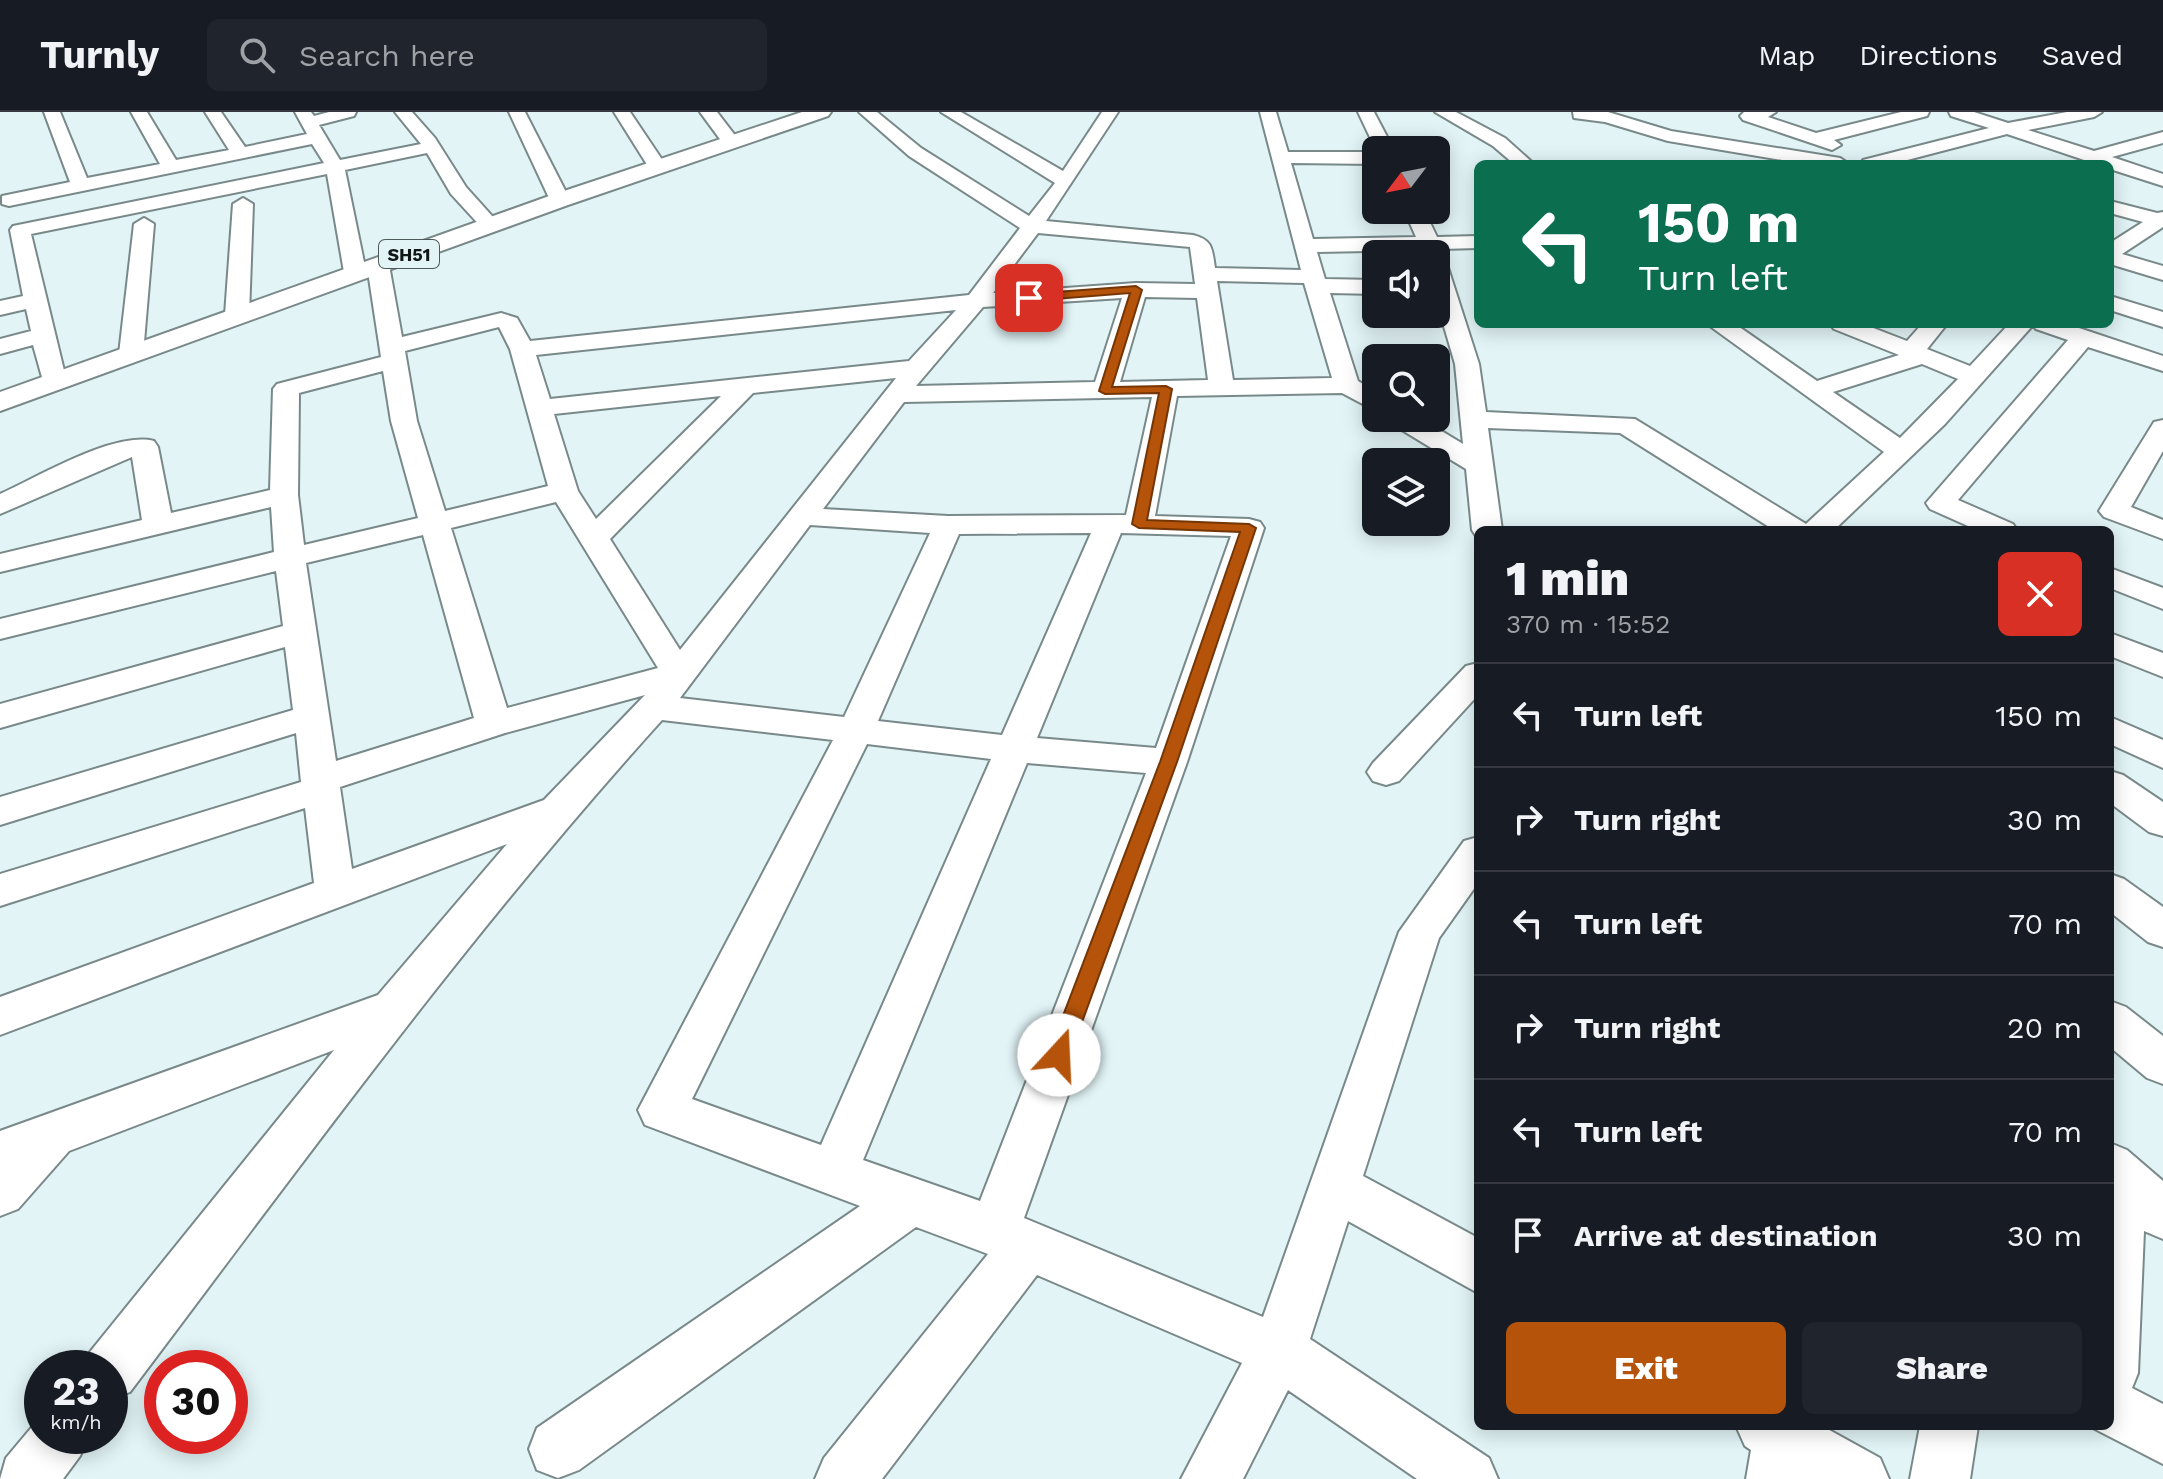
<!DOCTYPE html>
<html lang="en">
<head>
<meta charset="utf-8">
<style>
	body { margin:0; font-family:"Work Sans",sans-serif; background:#20242c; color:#f1f3f6; height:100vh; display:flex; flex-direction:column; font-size:30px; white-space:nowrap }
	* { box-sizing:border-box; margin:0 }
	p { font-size:26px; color:#9ea1a6 }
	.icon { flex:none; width:44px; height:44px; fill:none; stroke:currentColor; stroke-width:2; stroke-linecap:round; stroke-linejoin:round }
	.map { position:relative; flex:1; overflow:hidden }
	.details { position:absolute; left:1474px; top:414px; width:640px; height:904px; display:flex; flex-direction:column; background:#171b24; border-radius:12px; box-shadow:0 4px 20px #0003 }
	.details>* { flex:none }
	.hud { position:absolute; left:1474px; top:48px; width:640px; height:168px; border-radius:12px; box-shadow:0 4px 20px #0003; background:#0b6e4f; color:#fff; overflow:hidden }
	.needle { width:52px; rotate:238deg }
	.controls { position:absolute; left:1362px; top:24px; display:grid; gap:16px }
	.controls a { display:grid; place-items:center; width:88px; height:88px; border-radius:12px; background:#171b24; box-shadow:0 4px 20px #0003; font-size:40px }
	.speed { position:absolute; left:24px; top:1238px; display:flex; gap:16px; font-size:40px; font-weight:700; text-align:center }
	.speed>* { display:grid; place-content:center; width:104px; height:104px; border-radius:50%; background:#171b24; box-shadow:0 4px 20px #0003; line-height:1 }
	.speed small { font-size:20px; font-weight:400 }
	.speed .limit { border:12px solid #d22; background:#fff; color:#111 }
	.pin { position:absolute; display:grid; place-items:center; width:68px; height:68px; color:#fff; margin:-34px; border-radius:16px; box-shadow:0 4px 12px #0006 }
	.me { position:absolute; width:88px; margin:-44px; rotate:20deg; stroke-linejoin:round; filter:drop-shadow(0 0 6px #0008) }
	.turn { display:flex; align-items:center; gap:28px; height:168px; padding:0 32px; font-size:36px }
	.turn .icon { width:104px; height:104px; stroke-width:2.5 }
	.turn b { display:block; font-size:56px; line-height:68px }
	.round { display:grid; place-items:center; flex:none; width:84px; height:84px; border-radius:12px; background:#20242c }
	.overview { display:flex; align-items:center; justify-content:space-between; height:136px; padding:0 32px }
	h1 { font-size:48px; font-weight:800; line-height:60px }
	.action { display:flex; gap:16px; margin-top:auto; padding:16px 32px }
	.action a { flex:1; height:92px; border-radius:12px; background:#b45309; color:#fff; font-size:32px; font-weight:800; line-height:92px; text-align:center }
	.action a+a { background:#20242c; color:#f1f3f6 }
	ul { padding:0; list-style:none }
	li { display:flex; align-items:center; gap:24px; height:104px; padding:0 32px; border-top:2px solid #363941 }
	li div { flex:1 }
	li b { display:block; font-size:30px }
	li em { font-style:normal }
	header { display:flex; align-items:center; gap:48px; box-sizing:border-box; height:112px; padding:0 40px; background:#171b24; border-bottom:2px solid #363941 }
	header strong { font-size:38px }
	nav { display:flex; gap:44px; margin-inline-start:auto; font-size:28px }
	.search { width:560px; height:72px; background:#20242c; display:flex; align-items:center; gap:20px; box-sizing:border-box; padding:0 28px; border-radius:12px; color:#9ea1a6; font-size:30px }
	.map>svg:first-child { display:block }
</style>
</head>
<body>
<header>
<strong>Turnly</strong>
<div class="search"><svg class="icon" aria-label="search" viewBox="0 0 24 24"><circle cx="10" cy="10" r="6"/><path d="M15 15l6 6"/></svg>Search here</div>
<nav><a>Map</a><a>Directions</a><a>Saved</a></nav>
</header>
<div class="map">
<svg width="2163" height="1367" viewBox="0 0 2163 1367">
	<rect width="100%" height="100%" fill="#e2f4f6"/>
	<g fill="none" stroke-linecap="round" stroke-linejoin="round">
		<defs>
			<g id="minor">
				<path d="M44 0H60L87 66 160 52 131 0H147L176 48 229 38 205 0H221L245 35 307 22 295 0H311L314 4 329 0H356L354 4 319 13 340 48 421 32 395 0H412L435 26 466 75 501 114 498 118H484L451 82 427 41 345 58 366 160 355 167 344 160 327 62 31 122 67 271 63 276H45L33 233 0 242V227L31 219 26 197 0 203V189L23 184 10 118 13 114 324 51 312 32 9 94 2 92V84L70 70Z"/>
				<path d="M509 0H525L570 88 567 92 560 94 550 88Z"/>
				<path d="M614 0H630L667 55 665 59H651Z"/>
				<path d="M700 0H717L740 30 737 34H725Z"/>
				<path d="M859 0H877L921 36 1029 104 1055 71 941 0H961L1063 59 1102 0H1118L1046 109 1193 123C1213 128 1212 137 1215 156L1301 158 1260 0H1276L1288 40H1376V52L1291 51 1313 127 1416 125 1404 98H1424L1437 125 1478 124V136L1442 137 1479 252 1486 300 1635 307 1806 412 1884 340 1707 212H1735L1817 269 1899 243 1834 217 1830 212H1863L1907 229 1922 212H1947L1927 237 1970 254 2009 212H2067L2163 244V259L2088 235 1958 388 2013 412 2017 418H1977L1930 397 1926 391 2068 228 2036 217 2033 213 1945 312 1834 418H1774L1620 321 1488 316 1502 418H1478L1476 424 1472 418 1466 357 1392 312 1388 306H1420L1463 332 1455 252 1436 187V142H1423L1421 138 1317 140 1325 167 1376 168V182L1330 181 1358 269 1376 280V299L1342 281 1177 284 1155 404 1249 407 1260 410 1264 416 1187 650 1024 1106 1263 1205 1399 820 1464 729 1478 725V771L1439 826 1363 1064 1478 1126V1181L1348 1109 1310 1227 1489 1346 1498 1367H1417L1288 1278 1243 1367H1181L1242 1251 1037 1163 882 1367H815L824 1346 988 1142 916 1115 579 1358 558 1366 537 1358 529 1337 537 1316 860 1094 645 1013 638 998 833 628 662 608C470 820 302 1052 130 1280L110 1288V1256H84L90 1240 334 938 69 1039 18 1097 0 1104V1019L378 883 507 732 0 923V885L314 771 305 696 0 794V762L301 670 296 621 0 713V685L293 598 285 535 0 616V592L283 514 276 459 0 527V507L274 440 271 395 0 460V442L142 408 132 345 0 402V382C38 365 114 319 154 329L158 335 171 401 270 378 273 277 277 272 381 245 367 153 378 146 389 153 402 225 501 201 517 206 530 229 969 183 1020 116 909 44ZM1038 121 1190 135 1195 172 1136 171 993 181ZM1217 169 1304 171 1332 266 1233 268ZM1145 185 1197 186 1208 268 1120 270ZM1122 186 1095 270 916 274 983 195ZM956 198 909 249 550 287 536 243ZM499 215 510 237 548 374 445 399 417 309 405 239ZM1922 252 1958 267 1900 326 1833 280ZM383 259 391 309 418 406 304 433 298 383 299 281ZM896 266 680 538 610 427 753 281ZM721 284 596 407 578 379 554 302ZM1152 285 1126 403 948 404 823 397 904 290ZM556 390 658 556 507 596 451 416ZM810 413 930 421 844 605 680 586ZM1091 421 1002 623 878 609 959 422ZM1121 421 1231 424 1156 636 1037 626ZM423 423 474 606 336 649 306 451ZM645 583 544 688 352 757 340 675 505 621ZM867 632 991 647 821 1033 692 987ZM1027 651 1146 661 980 1089 863 1048Z"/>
				<path d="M1358 0H1374L1394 38H1376Z"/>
				<path d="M1435 0H1456L1505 26 1534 52H1514L1493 34Z"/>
				<path d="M1573 0H1608L1671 19 1840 46 1849 52H1806L1668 29 1605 10 1574 6Z"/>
				<path d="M1744 0H1776L1768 5 1816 21 1901 0H1929L1927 4 1834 28 1841 33 1832 38 1743 8 1740 4Z"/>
				<path d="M1949 0H1974L2008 11 2067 0H2102L2094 5 2028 18 2094 39 2163 20V31L2112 45 2163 62V74L2110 57V52H2096L2007 22 1892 52H1861L1863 48 1989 16 1951 4Z"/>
				<path d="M243 86 253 92 249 203 245 208H229L225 203 233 92Z"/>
				<path d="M2110 89 2157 101 2163 100V115L2122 142 2163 154V168L2110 152V131L2143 110 2110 101Z"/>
				<path d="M144 106 154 112 143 242 140 247H122L119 242 134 112Z"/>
				<path d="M2110 184 2163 200V215L2110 198Z"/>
				<path d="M2163 308V339L2131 395 2163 408V427L2104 405 2099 399 2154 310Z"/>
				<path d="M2110 456 2163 476V497L2110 476Z"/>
				<path d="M2110 521 2163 541V565L2110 544Z"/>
				<path d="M1478 551V583L1399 669 1386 673 1373 669 1367 660 1373 651 1466 554Z"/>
				<path d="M2110 605 2163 628V656L2110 632Z"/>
				<path d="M2110 659 2123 663 2163 690V724L2149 720 2110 691Z"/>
				<path d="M2110 762 2124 767 2163 795V835L2148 830 2110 800Z"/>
				<path d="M2110 889 2126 895 2163 924V972L2147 966 2110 935Z"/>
				<path d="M2110 1031 2127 1038 2163 1069V1127L2144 1119 2138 1261 2132 1276 2163 1292V1352L2089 1314H2110Z"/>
				<path d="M42 1303V1324H89L80 1344 63 1367H0L6 1346Z"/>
				<path d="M1736 1314H1822L1880 1346 1889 1367H1746L1751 1338 1745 1334Z"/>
				<path d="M1920 1314H1978L1970 1367H1910Z"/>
			</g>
			<path id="major" d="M802 0H831L828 4 568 93 0 299V280L552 83Z"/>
		</defs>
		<use href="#minor" stroke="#79898a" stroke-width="4"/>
		<use href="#major" stroke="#79898a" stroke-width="4"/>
		<use href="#minor" fill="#fff" fill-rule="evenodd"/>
		<use href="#major" fill="#fff" fill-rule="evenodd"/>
	</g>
	<path fill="#b45309" stroke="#753606" stroke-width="2" d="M1136 174 1142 178 1112 275 1166 274 1172 277 1147 408 1249 412 1256 416 1177 650 1070 943 1067 950 1059 953 1052 950 1048 943 1160 650 1240 420 1139 416 1132 412 1159 281 1105 282 1099 279 1130 181 1029 189 1024 186 1029 182Z"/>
	<g text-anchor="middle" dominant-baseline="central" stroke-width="7" stroke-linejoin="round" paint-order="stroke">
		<rect fill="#e2f4f6" stroke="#50595a" stroke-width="2" x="379" y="128" width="60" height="28" rx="6"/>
		<g font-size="18" font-weight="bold" fill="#111717">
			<text x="409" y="142">SH51</text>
		</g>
	</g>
</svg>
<div class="controls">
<a><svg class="needle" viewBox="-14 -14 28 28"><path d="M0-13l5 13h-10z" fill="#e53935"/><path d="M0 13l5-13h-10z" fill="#9ea1a6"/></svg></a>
<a><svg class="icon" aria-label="sound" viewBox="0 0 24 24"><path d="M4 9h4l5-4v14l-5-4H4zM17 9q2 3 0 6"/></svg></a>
<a><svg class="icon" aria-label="search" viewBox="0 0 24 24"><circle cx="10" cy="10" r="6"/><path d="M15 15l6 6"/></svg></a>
<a><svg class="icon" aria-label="layers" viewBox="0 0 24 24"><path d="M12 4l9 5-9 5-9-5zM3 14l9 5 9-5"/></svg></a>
</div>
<div class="speed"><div>23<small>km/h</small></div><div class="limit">30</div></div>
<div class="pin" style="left:1029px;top:186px;background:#d93025"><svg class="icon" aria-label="arrive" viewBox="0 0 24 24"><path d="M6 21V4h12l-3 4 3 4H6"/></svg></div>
<svg class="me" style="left:1059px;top:943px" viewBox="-20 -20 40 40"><circle r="19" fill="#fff"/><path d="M0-13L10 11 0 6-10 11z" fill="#b45309"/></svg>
<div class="hud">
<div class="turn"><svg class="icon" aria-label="left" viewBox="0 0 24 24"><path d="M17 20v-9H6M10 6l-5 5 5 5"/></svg><div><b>150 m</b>Turn left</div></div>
</div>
<section class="details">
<div class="overview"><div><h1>1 min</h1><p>370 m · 15:52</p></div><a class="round" style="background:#d93025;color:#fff"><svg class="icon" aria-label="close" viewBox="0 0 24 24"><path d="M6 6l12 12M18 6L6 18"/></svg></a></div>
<ul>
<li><svg class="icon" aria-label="left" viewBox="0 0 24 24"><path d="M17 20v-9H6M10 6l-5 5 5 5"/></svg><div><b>Turn left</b></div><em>150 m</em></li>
<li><svg class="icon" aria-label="right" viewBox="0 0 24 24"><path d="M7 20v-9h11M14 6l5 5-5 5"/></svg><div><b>Turn right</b></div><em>30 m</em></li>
<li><svg class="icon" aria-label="left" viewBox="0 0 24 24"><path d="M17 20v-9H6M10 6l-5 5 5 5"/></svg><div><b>Turn left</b></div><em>70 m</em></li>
<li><svg class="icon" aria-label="right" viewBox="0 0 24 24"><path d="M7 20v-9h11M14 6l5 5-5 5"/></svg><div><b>Turn right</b></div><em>20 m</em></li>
<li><svg class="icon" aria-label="left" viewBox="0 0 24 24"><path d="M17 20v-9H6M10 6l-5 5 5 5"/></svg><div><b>Turn left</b></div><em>70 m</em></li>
<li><svg class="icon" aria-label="arrive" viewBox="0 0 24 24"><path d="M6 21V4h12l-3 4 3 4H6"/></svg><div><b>Arrive at destination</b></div><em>30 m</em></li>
</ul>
<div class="action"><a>Exit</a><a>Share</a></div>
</section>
</div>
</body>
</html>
